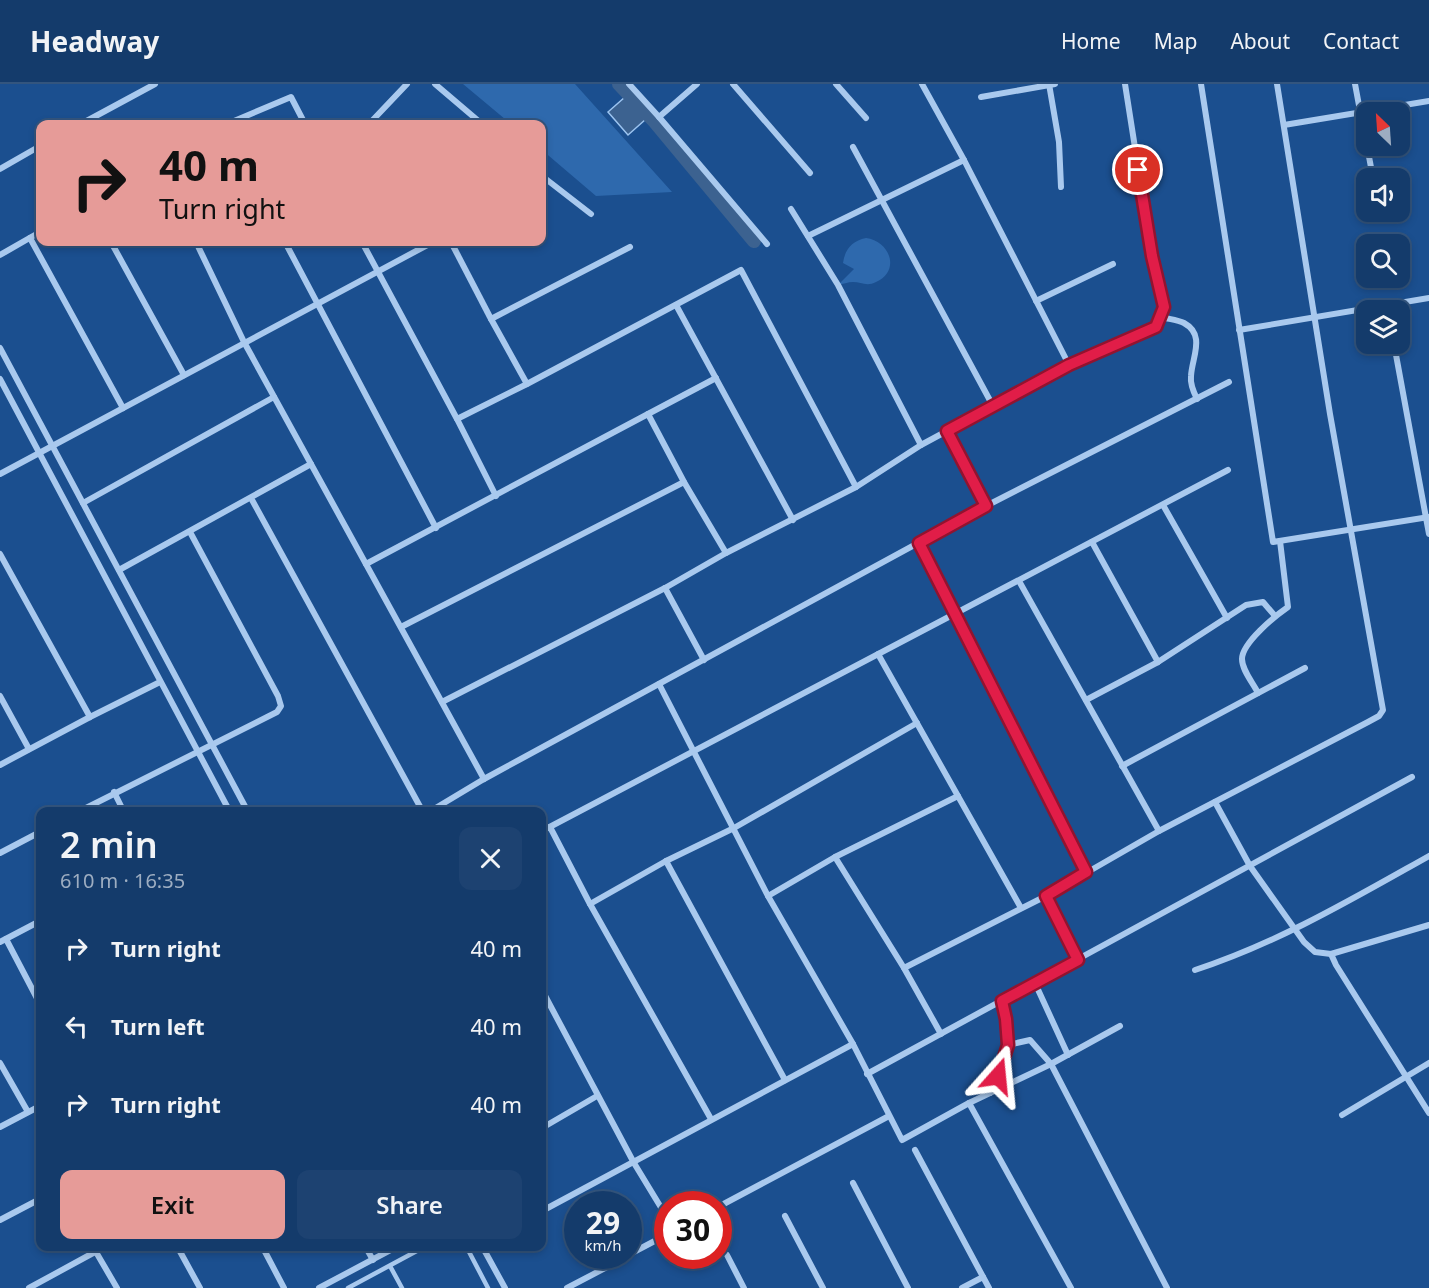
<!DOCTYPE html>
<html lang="en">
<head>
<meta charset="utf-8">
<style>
	body { margin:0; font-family:"Noto Sans",sans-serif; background:#1d4271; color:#f1f3f6; height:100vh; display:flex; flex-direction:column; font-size:22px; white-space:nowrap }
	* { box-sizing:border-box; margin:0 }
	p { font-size:20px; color:#9dadc1 }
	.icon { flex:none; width:33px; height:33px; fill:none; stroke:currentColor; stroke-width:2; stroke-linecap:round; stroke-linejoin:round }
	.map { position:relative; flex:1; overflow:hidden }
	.details { position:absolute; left:36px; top:723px; width:510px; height:444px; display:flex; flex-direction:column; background:#143b6b; border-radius:12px; box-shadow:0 3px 9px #0003,0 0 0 2px #33557e }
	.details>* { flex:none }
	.top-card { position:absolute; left:36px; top:36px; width:510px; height:126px; border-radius:12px; box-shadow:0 3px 9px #0003,0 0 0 2px #33557e; background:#e69b98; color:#111; overflow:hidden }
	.needle { width:39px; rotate:335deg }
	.fabs { position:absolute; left:1356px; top:18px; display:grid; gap:12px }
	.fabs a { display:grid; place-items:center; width:54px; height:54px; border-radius:12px; background:#143b6b; box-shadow:0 3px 9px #0003,0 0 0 2px #33557e; font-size:30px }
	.speed { position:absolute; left:564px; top:1107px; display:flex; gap:12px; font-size:30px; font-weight:700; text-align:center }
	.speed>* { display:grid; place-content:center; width:78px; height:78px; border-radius:50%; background:#143b6b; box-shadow:0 3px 9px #0003,0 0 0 2px #33557e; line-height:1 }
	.speed small { font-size:15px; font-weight:400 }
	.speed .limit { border:9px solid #d22; background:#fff; color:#111 }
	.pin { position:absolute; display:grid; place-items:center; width:51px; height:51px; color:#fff; margin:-26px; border:3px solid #fff; border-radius:50%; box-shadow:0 2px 6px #0007 }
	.me { position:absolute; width:66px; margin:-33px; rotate:18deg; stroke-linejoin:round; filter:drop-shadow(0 0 4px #0008) }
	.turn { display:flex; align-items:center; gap:21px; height:126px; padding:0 24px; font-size:27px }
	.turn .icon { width:78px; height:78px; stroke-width:2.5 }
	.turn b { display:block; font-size:42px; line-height:51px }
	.round { display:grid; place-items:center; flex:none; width:63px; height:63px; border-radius:12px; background:#1d4271 }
	.head { display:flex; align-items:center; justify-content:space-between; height:102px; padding:0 24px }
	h1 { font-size:36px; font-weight:600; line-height:45px }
	.button { display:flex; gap:12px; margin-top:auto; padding:12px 24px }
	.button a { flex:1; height:69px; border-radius:12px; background:#e69b98; color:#111; font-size:24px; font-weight:600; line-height:69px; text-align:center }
	.button a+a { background:#1d4271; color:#f1f3f6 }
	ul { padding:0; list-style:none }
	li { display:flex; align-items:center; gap:18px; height:78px; padding:0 24px }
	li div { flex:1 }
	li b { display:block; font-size:22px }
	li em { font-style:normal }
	header { display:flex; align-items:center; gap:36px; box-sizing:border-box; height:84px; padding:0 30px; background:#143b6b; border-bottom:2px solid #33557e }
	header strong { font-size:28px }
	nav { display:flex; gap:33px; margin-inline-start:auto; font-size:21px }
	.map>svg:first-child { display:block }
</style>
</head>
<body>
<header>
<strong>Headway</strong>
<nav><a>Home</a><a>Map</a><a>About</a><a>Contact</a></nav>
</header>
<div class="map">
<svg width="1429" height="1204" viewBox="0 0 1429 1204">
	<rect width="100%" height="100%" fill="#1b4f8f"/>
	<g fill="#2e69ad">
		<path d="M463 0H575L672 108 596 112 542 66V40H511Z"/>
		<path d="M866 154C890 157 901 187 876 198 867 203 861 198 853 198 848 198 843 200 838 201L854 185 843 179C845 165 852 157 866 154Z"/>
	</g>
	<path fill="#3c6290" stroke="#9cc4f0" stroke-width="1.5" d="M625 13 646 35 628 51 608 28Z"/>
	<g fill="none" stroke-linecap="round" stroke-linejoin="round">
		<path stroke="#3c6290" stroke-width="14" d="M619 0 655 38 754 157"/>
		<g stroke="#a9c9ee" stroke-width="4.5">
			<path d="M466 1162 488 1204"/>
			<path d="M390 1182 402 1204"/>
			<path d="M348 1204 426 1162"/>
		</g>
		<g stroke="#a9c9ee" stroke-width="6">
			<path d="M435 0 482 40"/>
			<path d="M629 0 659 33 767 160"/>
			<path d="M733 0 810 89"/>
			<path d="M836 0 866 34"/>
			<path d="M922 0 964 76 1069 281"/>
			<path d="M1049 0 1059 58 1061 103"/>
			<path d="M1201 0 1273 458 1429 433"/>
			<path d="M1355 0 1366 59"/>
			<path d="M981 13 1055 0"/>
			<path d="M659 33 697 0"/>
			<path d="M81 40 155 0"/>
			<path d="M227 40 291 13 305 40"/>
			<path d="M369 40 407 0"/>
			<path d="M1284 41 1429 17"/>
			<path d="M1367 62 1373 94"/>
			<path d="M853 63 993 322"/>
			<path d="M0 85 40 62"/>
			<path d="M542 92 591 130"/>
			<path d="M791 125 838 201 921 361"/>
			<path d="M808 152 964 76"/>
			<path d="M30 154 123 324"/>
			<path d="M111 158 184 291"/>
			<path d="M196 158 244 258 484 695"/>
			<path d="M285 158 436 444"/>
			<path d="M362 158 457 335 496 412"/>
			<path d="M451 158 491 235"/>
			<path d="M0 171 40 148"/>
			<path d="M1036 217 1113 180"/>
			<path d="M676 221 793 436"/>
			<path d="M1161 233C1168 235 1178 236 1184 239 1206 251 1192 273 1191 292 1190 300 1193 307 1197 315"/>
			<path d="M1239 246 1429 214"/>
			<path d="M1394 260 1429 450"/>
			<path d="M0 264 248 728"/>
			<path d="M0 295 230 728"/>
			<path d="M527 300 491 235 630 163"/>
			<path d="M648 330 716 294"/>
			<path d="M457 335 527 300 741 186 856 403"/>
			<path d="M947 347 986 422"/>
			<path d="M0 390 433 158"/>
			<path d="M251 414 423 728"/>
			<path d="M83 419 274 313"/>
			<path d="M1163 421 1227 534"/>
			<path d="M1092 458 1158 578"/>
			<path d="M919 459 1086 788"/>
			<path d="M0 470 90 633"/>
			<path d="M366 480 648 330 684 398 726 469"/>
			<path d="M119 486 311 380"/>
			<path d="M1019 497 1159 747"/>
			<path d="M665 504 704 576"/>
			<path d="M401 543 684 398"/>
			<path d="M878 570 1021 824"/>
			<path d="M659 600 768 812 853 960 902 1056 969 1019 1051 980 1120 942"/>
			<path d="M1258 609C1253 599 1242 586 1242 575 1242 559 1275 532 1288 523L1280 457"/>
			<path d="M0 612 29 665"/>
			<path d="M1086 616 1158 578 1246 521 1263 518 1275 532"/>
			<path d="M442 618 665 504 726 469 856 403 921 361 1069 281 1156 243 1160 238 1164 223 1152 172 1125 0"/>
			<path d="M0 681 90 633 160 598"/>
			<path d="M1122 682 1305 584"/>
			<path d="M114 708 124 728"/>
			<path d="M1215 718 1250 782 1304 858 1315 868 1331 870 1429 841"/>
			<path d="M78 728 277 628 281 622 278 612 190 448"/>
			<path d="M429 728 484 695 986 422 1229 298"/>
			<path d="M550 743 590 820 711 1035"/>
			<path d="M542 747 1228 386"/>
			<path d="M0 769 40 748"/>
			<path d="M835 773 904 884 941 950"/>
			<path d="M666 777 785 996"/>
			<path d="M768 812 835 773 958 712"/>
			<path d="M1046 812 1078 876"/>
			<path d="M590 820 666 777 734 744 917 639"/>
			<path d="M6 855 40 920"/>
			<path d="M0 858 40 837"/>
			<path d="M1331 870 1336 881 1429 1029"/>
			<path d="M904 884 1046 812 1159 747 1368 638 1379 632 1383 626 1330 330 1277 0"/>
			<path d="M1195 886C1278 859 1354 814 1429 772"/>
			<path d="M1035 899 1068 971"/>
			<path d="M542 906 634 1079 668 1135"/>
			<path d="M1008 961 1030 956 1051 980 1167 1204"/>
			<path d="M0 979 28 1028"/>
			<path d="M867 990 1412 693"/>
			<path d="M990 1009C1006 974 1012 955 1002 917"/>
			<path d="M969 1019 1071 1204"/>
			<path d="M1342 1031 1429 979"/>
			<path d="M0 1043 40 1022"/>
			<path d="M542 1044 597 1012"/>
			<path d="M915 1066 989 1204"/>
			<path d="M853 1099 908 1204"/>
			<path d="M718 1123 889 1032"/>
			<path d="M542 1127 853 960"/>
			<path d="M785 1132 823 1204"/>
			<path d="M0 1136 40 1115"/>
			<path d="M177 1162 200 1204"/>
			<path d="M262 1162 284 1204"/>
			<path d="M365 1162 373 1176"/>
			<path d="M482 1162 505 1204"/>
			<path d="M96 1168 117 1204"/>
			<path d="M628 1171 668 1150"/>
			<path d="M727 1171 744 1204"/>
			<path d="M29 1204 106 1162"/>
			<path d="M319 1204 398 1162"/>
			<path d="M567 1204 628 1172"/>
			<path d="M962 1204 983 1193"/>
		</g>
	</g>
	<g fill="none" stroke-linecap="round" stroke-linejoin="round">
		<defs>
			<path id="route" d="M998 992 1008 961 1006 935 1002 917 1078 876 1046 812 1086 788 919 459 986 422 947 347 1069 281 1156 243 1164 223 1152 172 1138 86"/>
		</defs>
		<use href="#route" stroke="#92132f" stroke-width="15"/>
		<use href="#route" stroke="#e11d48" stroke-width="10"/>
	</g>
</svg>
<div class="fabs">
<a><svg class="needle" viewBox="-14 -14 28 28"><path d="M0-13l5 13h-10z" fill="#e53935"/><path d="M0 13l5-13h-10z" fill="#9dadc1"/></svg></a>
<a><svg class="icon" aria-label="sound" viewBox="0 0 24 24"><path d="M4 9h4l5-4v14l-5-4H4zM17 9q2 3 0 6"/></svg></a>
<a><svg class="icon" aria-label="search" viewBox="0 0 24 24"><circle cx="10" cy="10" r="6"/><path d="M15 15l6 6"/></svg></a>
<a><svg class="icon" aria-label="layers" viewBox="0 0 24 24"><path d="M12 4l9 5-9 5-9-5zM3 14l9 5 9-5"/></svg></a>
</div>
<div class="speed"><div>29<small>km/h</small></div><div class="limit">30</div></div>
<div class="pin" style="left:1138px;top:86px;background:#d93025"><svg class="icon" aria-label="arrive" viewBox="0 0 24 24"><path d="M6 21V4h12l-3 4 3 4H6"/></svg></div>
<svg class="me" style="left:998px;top:992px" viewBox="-20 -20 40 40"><path d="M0-17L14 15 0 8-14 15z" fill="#e11d48" stroke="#fff" stroke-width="4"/></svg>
<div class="top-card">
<div class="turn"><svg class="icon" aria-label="right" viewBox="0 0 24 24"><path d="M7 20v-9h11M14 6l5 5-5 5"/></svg><div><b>40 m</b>Turn right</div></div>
</div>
<section class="details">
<div class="head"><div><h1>2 min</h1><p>610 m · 16:35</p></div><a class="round"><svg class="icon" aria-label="close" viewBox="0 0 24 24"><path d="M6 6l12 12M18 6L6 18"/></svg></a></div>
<ul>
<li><svg class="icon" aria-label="right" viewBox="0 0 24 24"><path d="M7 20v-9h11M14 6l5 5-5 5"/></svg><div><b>Turn right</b></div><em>40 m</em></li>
<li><svg class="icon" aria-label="left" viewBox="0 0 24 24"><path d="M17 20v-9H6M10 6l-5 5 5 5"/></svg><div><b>Turn left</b></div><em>40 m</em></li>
<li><svg class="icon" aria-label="right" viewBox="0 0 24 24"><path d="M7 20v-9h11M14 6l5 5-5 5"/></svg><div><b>Turn right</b></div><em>40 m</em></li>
</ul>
<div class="button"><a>Exit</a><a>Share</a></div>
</section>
</div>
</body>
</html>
